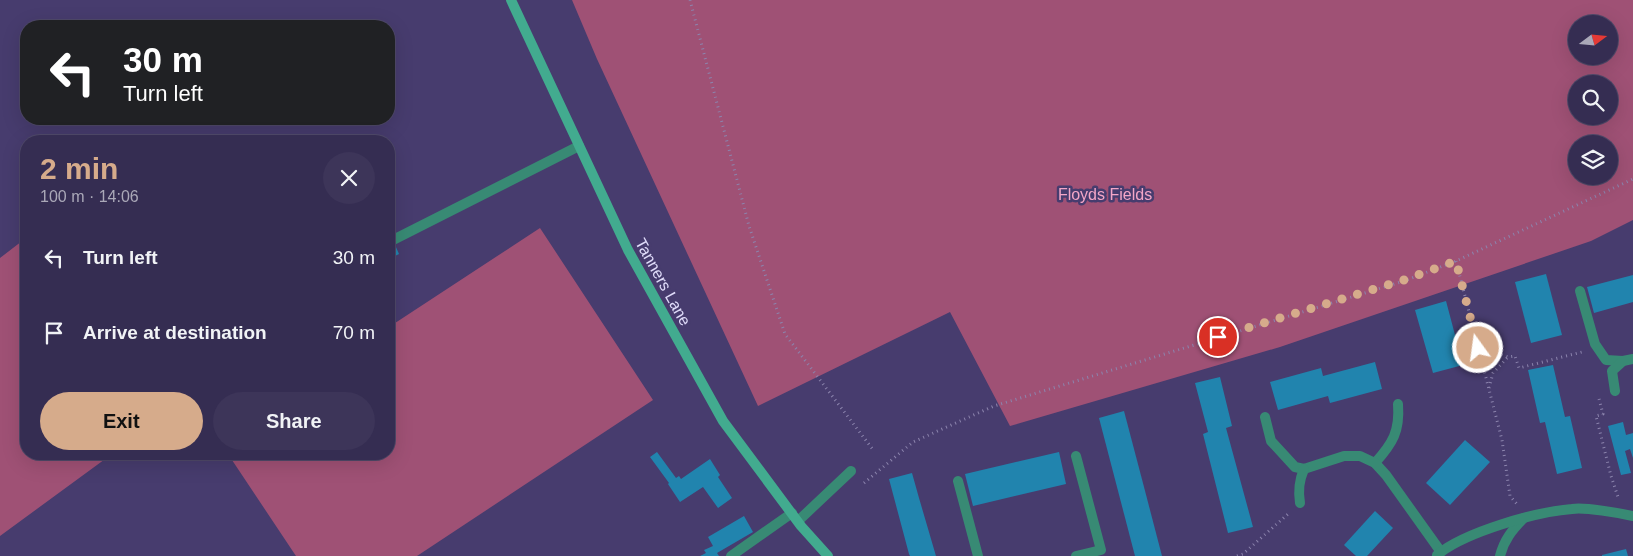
<!DOCTYPE html>
<html lang="en">
<head>
<meta charset="utf-8">
<style>
	body { margin:0; font-family:Arial,sans-serif; background:#3d3559; color:#f1f3f6; height:100vh; display:flex; flex-direction:column; font-size:19px; white-space:nowrap }
	* { box-sizing:border-box; margin:0 }
	p { font-size:16px; color:#aaa8b8 }
	.icon { flex:none; width:28px; height:28px; fill:none; stroke:currentColor; stroke-width:2; stroke-linecap:round; stroke-linejoin:round }
	.map { position:relative; flex:1; overflow:hidden }
	.drawer { position:absolute; left:20px; top:135px; width:375px; height:325px; display:flex; flex-direction:column; background:#352d52; border-radius:20px; box-shadow:0 5px 20px #0002,0 0 0 1px #4f4969 }
	.drawer>* { flex:none }
	.guide { position:absolute; left:20px; top:20px; width:375px; height:105px; border-radius:20px; box-shadow:0 5px 20px #0002,0 0 0 1px #4f4969; background:#202124; color:#fff; overflow:hidden }
	.needle { width:32px; rotate:74deg }
	.buttons { position:absolute; left:1568px; top:15px; display:grid; gap:10px }
	.buttons a { display:grid; place-items:center; width:50px; height:50px; border-radius:50%; background:#352d52; box-shadow:0 5px 20px #0002,0 0 0 1px #4f4969; font-size:25px }
	.pin { position:absolute; display:grid; place-items:center; width:42px; height:42px; color:#fff; margin:-21px; border:2px solid #fff; border-radius:50%; box-shadow:0 1px 5px #0007 }
	.me { position:absolute; width:55px; margin:-28px; rotate:346deg; stroke-linejoin:round; filter:drop-shadow(0 0 4px #0008) }
	.turn { display:flex; align-items:center; gap:18px; height:105px; padding:0 20px; font-size:22px }
	.turn .icon { width:65px; height:65px; stroke-width:2.5 }
	.turn b { display:block; font-size:35px; line-height:42px }
	.round { display:grid; place-items:center; flex:none; width:52px; height:52px; border-radius:26px; background:#3d3559 }
	.headline { display:flex; align-items:center; justify-content:space-between; height:85px; padding:0 20px }
	h1 { font-size:30px; font-weight:600; line-height:38px; color:#d6ab8b }
	.primary-button { display:flex; gap:10px; margin-top:auto; padding:10px 20px }
	.primary-button a { flex:1; height:58px; border-radius:30px; background:#d6ab8b; color:#111; font-size:20px; font-weight:600; line-height:58px; text-align:center }
	.primary-button a+a { background:#3d3559; color:#f1f3f6 }
	ul { padding:0; list-style:none }
	li { display:flex; align-items:center; gap:15px; height:75px; padding:0 20px }
	li div { flex:1 }
	li b { display:block; font-size:19px }
	li em { font-style:normal }
	.map>svg:first-child { display:block }
</style>
</head>
<body>
<div class="map">
<svg width="1633" height="556" viewBox="0 0 1633 556">
	<rect width="100%" height="100%" fill="#473c6e"/>
	<g fill="#9f5175" fill-rule="evenodd">
		<path d="M572 0H1633V220L1591 241 1280 347 1010 426 950 312 758 406 597 59ZM1576 24H1609V56H1576ZM1576 84H1609V116H1576ZM1576 144H1609V176H1576Z"/>
		<path d="M540 228 653 400 417 556H296L228 454H389V327Z"/>
		<path d="M26 238V454H112L0 536V258Z"/>
	</g>
	<g fill="#2184ae">
		<path d="M389 231 399 254 389 259Z"/>
		<path d="M1546 274 1562 335 1531 343 1515 282Z"/>
		<path d="M1633 275V302L1594 313 1587 287Z"/>
		<path d="M1446 301 1463 365 1433 373 1415 310Z"/>
		<path d="M1375 362 1382 389 1330 403 1328 396 1278 410 1270 382 1321 368 1323 376Z"/>
		<path d="M1553 365 1565 417 1570 416 1582 468 1557 474 1545 422 1540 423 1528 370Z"/>
		<path d="M1220 377 1232 426 1226 428 1253 527 1228 533 1203 434 1208 432 1195 383Z"/>
		<path d="M1124 411 1144 487 1162 556H1135L1099 418Z"/>
		<path d="M1623 422 1626 435 1633 433V458L1630 449 1625 451 1631 473 1621 475 1608 426Z"/>
		<path d="M1465 440 1490 462 1450 505 1426 483Z"/>
		<path d="M657 452 676 478 679 476 681 479 710 459 720 475 718 477 732 498 718 508 703 487 680 502 668 484 669 483 650 457Z"/>
		<path d="M1059 452 1066 484 973 506 965 474Z"/>
		<path d="M912 473 919 498 936 556H910L909 554 889 479Z"/>
		<path d="M1375 511 1393 528 1367 556H1356L1344 545Z"/>
		<path d="M744 516 753 532 717 553 719 556H700L706 553 704 550 713 546 708 537Z"/>
		<path d="M1626 549 1628 556H1602V555Z"/>
	</g>
	<g fill="none" stroke-linecap="round" stroke-linejoin="round">
		<g stroke="#8c84ad" stroke-width="3" stroke-dasharray="1 4" stroke-linecap="butt">
			<path d="M690 0 749 226 785 334 874 451"/>
			<path d="M1456 261 1502 440 1510 496 1517 504"/>
			<path d="M1478 349 1493 345 1495 352 1508 357 1515 356 1519 368 1582 352"/>
			<path d="M1489 388 1493 373 1508 357"/>
			<path d="M1599 399 1603 414 1596 416 1611 476 1618 497"/>
			<path d="M864 483 913 442 994 406 1404 281 1456 261 1633 179"/>
			<path d="M1237 556 1243 554 1288 514"/>
		</g>
		<g stroke="#388a74" stroke-width="10">
			<path d="M393 240 579 146"/>
			<path d="M1375 463C1393 443 1400 431 1398 404"/>
			<path d="M798 521 851 471"/>
			<path d="M731 556 792 513"/>
			<path d="M1500 556C1504 540 1512 530 1524 518"/>
		</g>
		<g stroke="#388a74" stroke-width="10">
			<path d="M1580 291 1595 344 1606 360 1623 361"/>
			<path d="M1615 391 1612 371 1623 361 1633 359"/>
			<path d="M1265 417 1271 441 1295 467 1304 469 1344 456H1360L1375 463 1386 475 1441 552"/>
			<path d="M1076 456 1101 550 1076 556"/>
			<path d="M958 481 978 556"/>
			<path d="M1300 503C1298 490 1299 481 1304 469"/>
			<path d="M1437 555C1465 532 1535 512 1572 509 1585 507 1619 513 1633 516"/>
		</g>
		<path stroke="#42ab8f" stroke-width="10" d="M511 0 628 250 723 421 801 526 828 556"/>
	</g>
	<g fill="none" stroke-linecap="round" stroke-linejoin="round">
		<path stroke="#d6ab8b" stroke-width="9" stroke-dasharray="0 16.2" d="M1218 337 1404 280 1456 261 1478 348"/>
	</g>
	<g text-anchor="middle" dominant-baseline="central" stroke-width="5" stroke-linejoin="round" paint-order="stroke">
		<g font-size="16" fill="#f3a6c7" stroke="#473c6e">
			<text x="1105" y="194">Floyds Fields</text>
		</g>
		<g font-size="16" fill="#e0dcfa" stroke="#473c6e">
			<text transform="translate(663 282) rotate(61)">Tanners Lane</text>
		</g>
	</g>
</svg>
<div class="buttons">
<a><svg class="needle" viewBox="-14 -14 28 28"><path d="M0-13l5 13h-10z" fill="#e53935"/><path d="M0 13l5-13h-10z" fill="#aaa8b8"/></svg></a>
<a><svg class="icon" aria-label="search" viewBox="0 0 24 24"><circle cx="10" cy="10" r="6"/><path d="M15 15l6 6"/></svg></a>
<a><svg class="icon" aria-label="layers" viewBox="0 0 24 24"><path d="M12 4l9 5-9 5-9-5zM3 14l9 5 9-5"/></svg></a>
</div>
<div class="pin" style="left:1218px;top:337px;background:#d93025"><svg class="icon" aria-label="arrive" viewBox="0 0 24 24"><path d="M6 21V4h12l-3 4 3 4H6"/></svg></div>
<svg class="me" style="left:1478px;top:348px" viewBox="-20 -20 40 40"><circle r="17" fill="#d6ab8b" stroke="#fff" stroke-width="3"/><path d="M0-11L8 9 0 5-8 9z" fill="#fff"/></svg>
<div class="guide">
<div class="turn"><svg class="icon" aria-label="left" viewBox="0 0 24 24"><path d="M17 20v-9H6M10 6l-5 5 5 5"/></svg><div><b>30 m</b>Turn left</div></div>
</div>
<section class="drawer">
<div class="headline"><div><h1>2 min</h1><p>100 m · 14:06</p></div><a class="round"><svg class="icon" aria-label="close" viewBox="0 0 24 24"><path d="M6 6l12 12M18 6L6 18"/></svg></a></div>
<ul>
<li><svg class="icon" aria-label="left" viewBox="0 0 24 24"><path d="M17 20v-9H6M10 6l-5 5 5 5"/></svg><div><b>Turn left</b></div><em>30 m</em></li>
<li><svg class="icon" aria-label="arrive" viewBox="0 0 24 24"><path d="M6 21V4h12l-3 4 3 4H6"/></svg><div><b>Arrive at destination</b></div><em>70 m</em></li>
</ul>
<div class="primary-button"><a>Exit</a><a>Share</a></div>
</section>
</div>
</body>
</html>
